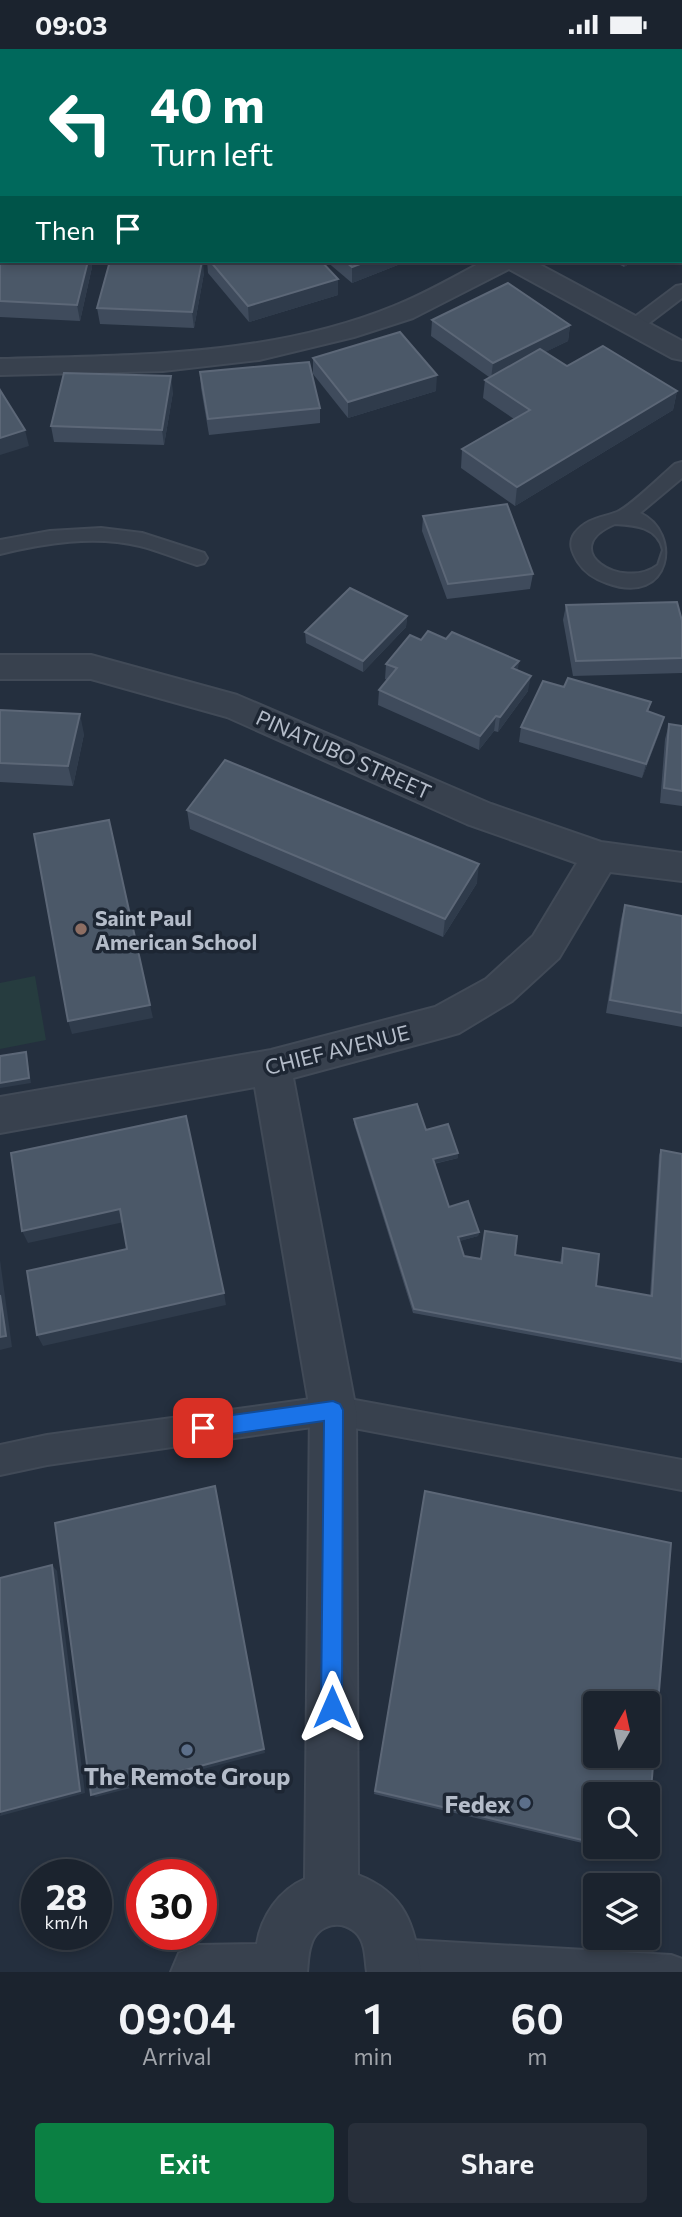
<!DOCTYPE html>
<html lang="en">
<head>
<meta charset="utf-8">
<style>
	body { margin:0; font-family:Commissioner,sans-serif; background:#282f3a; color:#f1f3f6; height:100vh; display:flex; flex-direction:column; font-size:26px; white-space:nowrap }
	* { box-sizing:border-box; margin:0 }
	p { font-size:23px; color:#a0a4aa }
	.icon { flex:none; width:38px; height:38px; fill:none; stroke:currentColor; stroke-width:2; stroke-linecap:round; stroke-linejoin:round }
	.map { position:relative; height:1923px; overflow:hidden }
	.sheet { display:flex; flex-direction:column; background:#1b232e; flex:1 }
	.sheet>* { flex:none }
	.hud { position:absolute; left:0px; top:0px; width:682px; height:214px; box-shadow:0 4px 10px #0003,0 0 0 2px #39404a; background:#00695c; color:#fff; overflow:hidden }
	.needle { width:46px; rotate:9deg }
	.controls { position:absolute; left:583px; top:1642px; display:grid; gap:14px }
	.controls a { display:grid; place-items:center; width:77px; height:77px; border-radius:7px; background:#1b232e; box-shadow:0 4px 10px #0003,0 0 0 2px #39404a; font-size:35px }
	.speed { position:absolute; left:21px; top:1810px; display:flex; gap:14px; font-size:35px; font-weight:700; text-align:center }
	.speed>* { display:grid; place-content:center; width:91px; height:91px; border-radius:50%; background:#1b232e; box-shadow:0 4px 10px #0003,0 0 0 2px #39404a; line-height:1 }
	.speed small { font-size:18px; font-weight:400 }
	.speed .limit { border:10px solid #d22; background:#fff; color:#111 }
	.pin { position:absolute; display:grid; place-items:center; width:60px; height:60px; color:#fff; margin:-30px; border-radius:14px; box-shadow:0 4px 10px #0006 }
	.me { position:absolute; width:77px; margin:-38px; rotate:0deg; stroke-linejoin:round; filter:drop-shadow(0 0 5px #0008) }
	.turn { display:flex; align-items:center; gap:24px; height:147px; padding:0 35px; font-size:32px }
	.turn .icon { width:91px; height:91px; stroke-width:2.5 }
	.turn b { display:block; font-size:49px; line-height:60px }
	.then { display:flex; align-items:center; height:66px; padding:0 35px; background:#0003; gap:14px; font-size:26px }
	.eta { display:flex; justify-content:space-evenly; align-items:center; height:119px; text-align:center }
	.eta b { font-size:42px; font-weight:600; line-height:49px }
	.primary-button { display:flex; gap:14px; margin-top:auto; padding:14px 35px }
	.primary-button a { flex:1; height:80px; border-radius:7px; background:#0b8043; color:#fff; font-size:28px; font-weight:600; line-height:80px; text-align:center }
	.primary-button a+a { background:#282f3a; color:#f1f3f6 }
	.status { display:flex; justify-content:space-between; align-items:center; height:49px; padding:0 35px; background:#1b232e; direction:ltr }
	.status svg { height:19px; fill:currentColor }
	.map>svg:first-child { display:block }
</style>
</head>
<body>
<div class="status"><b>09:03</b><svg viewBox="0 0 49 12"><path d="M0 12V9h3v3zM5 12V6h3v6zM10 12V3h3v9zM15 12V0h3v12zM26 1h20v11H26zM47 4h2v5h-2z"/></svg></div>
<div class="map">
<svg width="682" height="1923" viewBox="0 0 682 1923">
	<rect width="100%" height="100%" fill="#242f3e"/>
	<g fill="#263c3f">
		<path d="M0 0H309L310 2H2V88Z"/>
		<path d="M35 927 46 991 0 1000V934Z"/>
	</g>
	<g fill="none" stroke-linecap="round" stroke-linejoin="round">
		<defs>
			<g id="service">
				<path d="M682 236V249L640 281H628L625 277 628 273 676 237Z"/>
				<path d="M682 413V429L640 464C682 483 672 558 607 534 595 530 585 524 578 513 572 503 568 494 575 484 587 469 601 469 617 463 630 458 663 425 675 415ZM615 475C635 476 658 478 663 501L658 516C622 543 555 500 615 475Z"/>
				<path d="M101 479 142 484 204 504 207 509 204 514 197 516C178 510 160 502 140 497 94 486 45 494 0 505V491L50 482Z"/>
				<path d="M333 1347 682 1411V1441L333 1375 47 1416 0 1426V1396L47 1386Z"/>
				<path d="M394 1890 671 1906 682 1910V1923H391L382 1919 377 1907 382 1895Z"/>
			</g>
			<g id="minor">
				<path d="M318 0H340L341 2H319Z"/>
				<path d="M641 0H663L664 2H642Z"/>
				<rect x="681" y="33" width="1" height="15"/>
				<rect x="0" y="86" width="2" height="15"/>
				<rect x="0" y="140" width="2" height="14"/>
				<path d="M484 212H533L682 292V311L672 309 509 220 413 269 354 288 259 311 163 322 0 326V310C133 306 269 308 394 257 425 245 455 227 484 212Z"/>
				<path d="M0 606H91L237 646 491 755 601 793 682 804V832L610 823 559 909 512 952 459 984 445 988 293 1029 356 1361 358 1826C405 1844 415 1876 421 1923H367C365 1911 366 1896 358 1886 344 1869 317 1874 311 1896 308 1904 308 1914 307 1923H171L179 1904 198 1896 257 1895C261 1868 279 1841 305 1830L310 1361 255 1038 0 1084V1048L271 1001 435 958 486 930 533 887 577 814 467 775 227 668 91 630H0Z"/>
			</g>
		</defs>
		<use href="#service" stroke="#414a57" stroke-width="4"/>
		<use href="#minor" stroke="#414a57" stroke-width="4"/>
		<use href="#service" fill="#38414e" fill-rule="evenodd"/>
		<use href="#minor" fill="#38414e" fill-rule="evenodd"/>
	</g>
	<g fill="#3f4b5c">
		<path d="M466 0H601L603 2H467Z"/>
		<path d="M0 199 2 212H91L92 218 80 272 0 268Z"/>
		<path d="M207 212H321L338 230V246L249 273 208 224Z"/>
		<path d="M326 212H408L352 234Z"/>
		<path d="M613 212H634L624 218Z"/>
		<path d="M204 224 194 279 100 275 97 259Z"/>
		<path d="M432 271 570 276 568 292 545 303 567 317 677 342 673 361 515 457 461 419 462 400 514 370 483 349 485 331 489 328 431 287Z"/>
		<path d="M313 309 436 342 348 369 313 325Z"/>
		<path d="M200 323 320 359V374L209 386 201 339Z"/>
		<path d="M173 343 164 396 54 393 51 377Z"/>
		<path d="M423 467 533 525 530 540 447 550 422 482Z"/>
		<path d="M566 556 682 572V624L573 627 563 571Z"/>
		<path d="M407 567 406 578 363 623 306 594 305 583Z"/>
		<path d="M446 590 519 612 517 621 528 642 498 683 494 682 479 701 378 656 379 641 387 631 385 630 386 615Z"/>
		<path d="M564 638 651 653 648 663 660 682 642 729 519 693 521 678Z"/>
		<path d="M0 661 84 685 73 737 0 733Z"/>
		<path d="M669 675 682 677V757L660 754 665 690Z"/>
		<path d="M187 761 477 834 443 888 190 780Z"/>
		<path d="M625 856 682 867V978L606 964 621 870Z"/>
		<path d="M354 1070 426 1081 458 1109 434 1115 449 1158 479 1183 478 1187 459 1192 464 1207 480 1210 515 1206 560 1213 563 1199 596 1237 650 1247 659 1106 661 1101 682 1105V1314L413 1264 354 1075Z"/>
		<path d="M425 1442 595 1745V1797L374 1745Z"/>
		<path d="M596 1797H646L645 1806 638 1807Z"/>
	</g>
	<g fill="#2f3b4b">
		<path d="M438 0H453V2H426Z"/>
		<path d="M88 212H91L92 218 80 272 77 256Z"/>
		<path d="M202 212H203L204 224 194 279 192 263Z"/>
		<path d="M368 212H408L352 234V218Z"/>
		<path d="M626 212H634L624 218Z"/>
		<path d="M338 230V246L249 273 248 257Z"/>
		<path d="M570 276 568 292 491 330 493 314Z"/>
		<path d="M437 326 436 342 348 369V353Z"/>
		<path d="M171 327 173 343 164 396 162 381Z"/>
		<path d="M677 342 673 361 515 457 517 438Z"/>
		<path d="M25 381 29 397 0 406V389Z"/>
		<path d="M407 567 406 578 363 623V612Z"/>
		<path d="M519 612 517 627 512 619Z"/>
		<path d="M531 627 528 642 498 683 500 668Z"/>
		<path d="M80 665 84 685 73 737 68 717Z"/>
		<path d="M496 667 494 682 479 701 480 687Z"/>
		<path d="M664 668 660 682 642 729 646 715Z"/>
		<path d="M479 815 477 834 443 888 445 870Z"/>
		<path d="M150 956 153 969 72 985 68 972Z"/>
		<path d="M26 1003 27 1008 31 1034 0 1039V1034Z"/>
		<path d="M458 1104V1109L432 1115 433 1110Z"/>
		<path d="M120 1160 124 1173 28 1194 22 1182Z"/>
		<path d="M479 1183 478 1187 457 1193 458 1188Z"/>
		<path d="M0 1211 12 1298 0 1301Z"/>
		<path d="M224 1244 226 1256 43 1297 37 1286Z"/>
		<path d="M215 1437 217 1445 265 1704 96 1748 91 1746Z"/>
		<path d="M52 1516 57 1522 85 1744 0 1767Z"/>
	</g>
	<g fill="#4b5868" stroke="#5c6777" stroke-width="2" fill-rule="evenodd">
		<path d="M373 0H440L426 2H374Z"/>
		<path d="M477 0H601L603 2H478Z"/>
		<path d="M0 199H2V212H88L77 256 0 252Z"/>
		<path d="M110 212H202L192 263 97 259Z"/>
		<path d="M210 212H321L338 230 248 257Z"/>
		<path d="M345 212H368L352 218Z"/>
		<path d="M508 234 570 276 493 314 432 271Z"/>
		<path d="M400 283 437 326 348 353 313 309Z"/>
		<path d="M603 297 677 342 517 438 462 400 530 361 485 331 540 300 567 317Z"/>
		<path d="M309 313 320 359 208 370 200 323Z"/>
		<path d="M64 324 171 327 162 381 51 377Z"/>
		<path d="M0 341 25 381 0 389Z"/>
		<path d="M507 455 533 525 448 535 423 467Z"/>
		<path d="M350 539 407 567 363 612 305 583Z"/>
		<path d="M677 553 682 572V609L576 612 566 556Z"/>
		<path d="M428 582 446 590 452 583 519 612 512 619 531 627 500 668 496 667 480 687 379 641 397 619 386 615 410 586 421 591Z"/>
		<path d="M568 629 651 653 647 662 664 668 646 715 521 678 543 632 564 638Z"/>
		<path d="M0 661 80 665 68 717 0 714Z"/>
		<path d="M669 675 682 677V742L664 739Z"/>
		<path d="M225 711 479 815 445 870 187 761Z"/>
		<path d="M109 771 150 956 68 972 34 785Z"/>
		<path d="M625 856 682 867V964L610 951Z"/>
		<path d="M26 1003 29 1029 0 1034V1007Z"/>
		<path d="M417 1055 426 1081 448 1075 458 1104 433 1110 449 1158 468 1152 479 1183 458 1188 464 1207 481 1210 485 1182 517 1187 515 1206 562 1214 563 1199 599 1205 596 1237 652 1247 661 1101 682 1105V1310L414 1260 354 1070Z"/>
		<path d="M186 1067 224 1244 37 1286 27 1222 127 1200 120 1160 22 1182 11 1104Z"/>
		<path d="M0 1246 6 1287 0 1288Z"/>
		<path d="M215 1437 264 1700 91 1746 55 1474Z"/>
		<path d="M425 1442 671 1494 648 1778V1745H595V1794L375 1742ZM595 1654H648V1706H595Z"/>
		<path d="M52 1516 80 1742 0 1763V1529Z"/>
		<path d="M608 1797H646L645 1806Z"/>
	</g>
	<path fill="#1a73e8" stroke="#114b97" stroke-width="2" d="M333 1352 340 1355 343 1361 342 1658 339 1665 332 1668 324 1665 321 1658 324 1372 203 1389 197 1386 194 1379 197 1373 203 1370Z"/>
	<circle fill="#8d6e63" stroke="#1d2633" stroke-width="2.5" cx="81" cy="880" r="7"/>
	<g fill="#5c6f8a" stroke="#1d2633" stroke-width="2.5">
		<circle cx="187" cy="1701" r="7"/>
		<circle cx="525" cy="1754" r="7"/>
	</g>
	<g text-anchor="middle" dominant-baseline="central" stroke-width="7" stroke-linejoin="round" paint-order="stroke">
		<g font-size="21" fill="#b4bcc9" stroke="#1d2633">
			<text transform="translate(344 705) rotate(24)">PINATUBO STREET</text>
			<text transform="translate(337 1000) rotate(-14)">CHIEF AVENUE</text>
		</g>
		<g font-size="21" font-weight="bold" fill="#b4bcc9" stroke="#1d2633" text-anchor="start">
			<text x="95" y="868">Saint Paul<tspan x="95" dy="24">American School</tspan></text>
		</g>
		<g font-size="24" font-weight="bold" fill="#b4bcc9" stroke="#1d2633">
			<text x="187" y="1726">The Remote Group</text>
			<text x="511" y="1754" text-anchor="end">Fedex</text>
		</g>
	</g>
</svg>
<div class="controls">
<a><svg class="needle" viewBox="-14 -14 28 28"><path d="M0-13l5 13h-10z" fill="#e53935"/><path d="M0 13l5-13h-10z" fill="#a0a4aa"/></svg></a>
<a><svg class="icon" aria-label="search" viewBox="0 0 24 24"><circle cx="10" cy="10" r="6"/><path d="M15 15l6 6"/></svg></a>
<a><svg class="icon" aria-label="layers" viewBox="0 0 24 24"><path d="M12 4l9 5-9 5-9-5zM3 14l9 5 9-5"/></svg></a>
</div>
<div class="speed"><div>28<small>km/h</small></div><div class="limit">30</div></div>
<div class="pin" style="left:203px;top:1379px;background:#d93025"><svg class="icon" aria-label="arrive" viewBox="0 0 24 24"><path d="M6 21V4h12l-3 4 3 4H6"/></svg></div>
<svg class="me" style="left:332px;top:1658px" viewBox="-20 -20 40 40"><path d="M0-17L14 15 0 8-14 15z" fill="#1a73e8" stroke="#fff" stroke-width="4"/></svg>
<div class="hud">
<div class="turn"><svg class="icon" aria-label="left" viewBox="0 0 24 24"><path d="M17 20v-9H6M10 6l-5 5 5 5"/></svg><div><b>40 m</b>Turn left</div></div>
<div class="then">Then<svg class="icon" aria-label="arrive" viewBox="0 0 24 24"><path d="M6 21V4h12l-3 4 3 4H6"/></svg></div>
</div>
</div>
<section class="sheet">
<div class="eta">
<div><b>09:04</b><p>Arrival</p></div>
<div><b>1</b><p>min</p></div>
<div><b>60</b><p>m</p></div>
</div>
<div class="primary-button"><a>Exit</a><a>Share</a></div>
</section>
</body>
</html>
